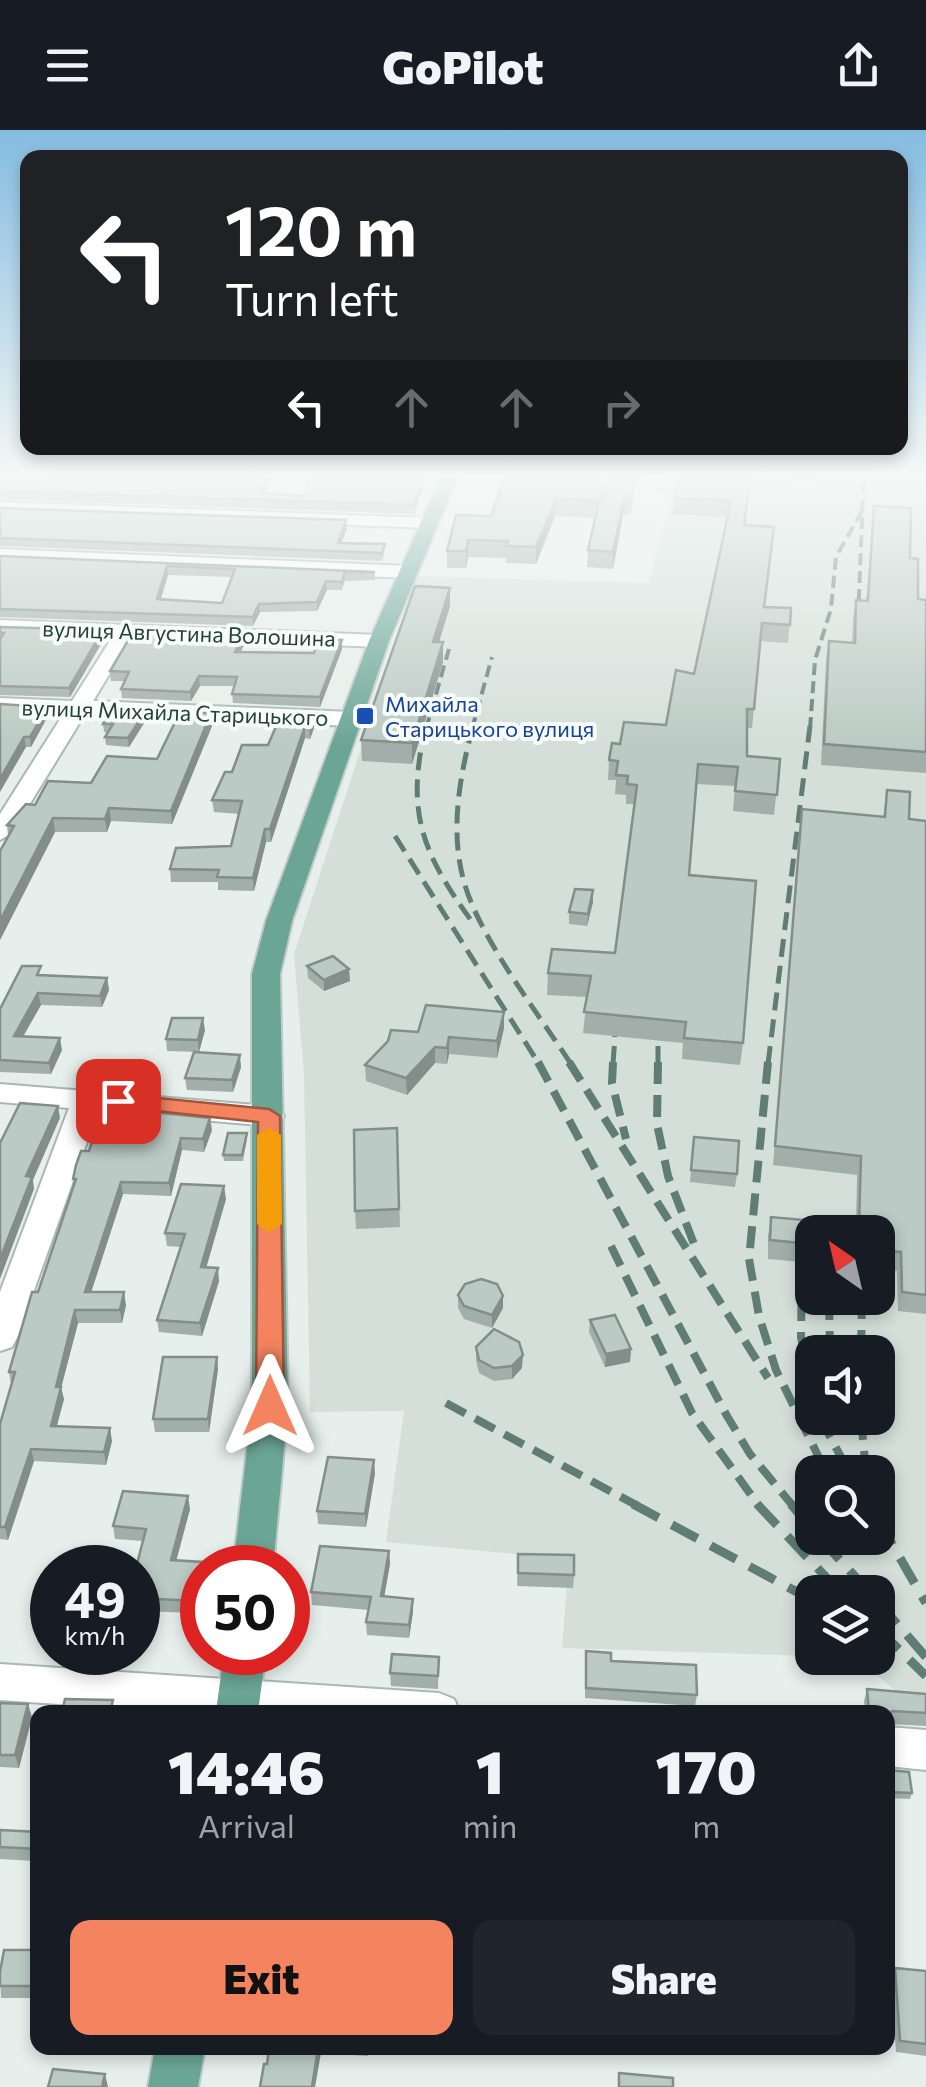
<!DOCTYPE html>
<html lang="en">
<head>
<meta charset="utf-8">
<style>
	body { margin:0; font-family:Commissioner,sans-serif; background:#20242c; color:#f1f3f6; height:100vh; display:flex; flex-direction:column; font-size:38px; white-space:nowrap }
	* { box-sizing:border-box; margin:0 }
	p { font-size:32px; color:#9ea1a6 }
	.icon { flex:none; width:55px; height:55px; fill:none; stroke:currentColor; stroke-width:2; stroke-linecap:round; stroke-linejoin:round }
	.map { position:relative; flex:1; overflow:hidden }
	.panel { position:absolute; left:30px; top:1575px; width:865px; height:350px; display:flex; flex-direction:column; background:#171b24; border-radius:20px; box-shadow:0 5px 15px #0003 }
	.panel>* { flex:none }
	.banner { position:absolute; left:20px; top:20px; width:888px; height:305px; border-radius:20px; box-shadow:0 5px 15px #0003; background:#202124; color:#fff; overflow:hidden }
	.needle { width:65px; rotate:326deg }
	.controls { position:absolute; left:795px; top:1085px; display:grid; gap:20px }
	.controls a { display:grid; place-items:center; width:100px; height:100px; border-radius:20px; background:#171b24; box-shadow:0 5px 15px #0003; font-size:50px }
	.speed { position:absolute; left:30px; top:1415px; display:flex; gap:20px; font-size:50px; font-weight:700; text-align:center }
	.speed>* { display:grid; place-content:center; width:130px; height:130px; border-radius:50%; background:#171b24; box-shadow:0 5px 15px #0003; line-height:1 }
	.speed small { font-size:25px; font-weight:400 }
	.speed .limit { border:15px solid #d22; background:#fff; color:#111 }
	.pin { position:absolute; display:grid; place-items:center; width:85px; height:85px; color:#fff; margin:-42px; border-radius:20px; box-shadow:0 5px 15px #0006 }
	.me { position:absolute; width:110px; margin:-55px; rotate:0deg; stroke-linejoin:round; filter:drop-shadow(0 0 8px #0008) }
	.turn { display:flex; align-items:center; gap:35px; height:210px; padding:0 40px; font-size:45px }
	.turn .icon { width:130px; height:130px; stroke-width:2.5 }
	.turn b { display:block; font-size:70px; line-height:85px }
	.lanes { display:flex; align-items:center; height:95px; padding:0 40px; background:#0003; justify-content:center; gap:50px; direction:ltr }
	.lanes .off { opacity:.35 }
	.eta { display:flex; justify-content:space-evenly; align-items:center; height:170px; text-align:center }
	.eta b { font-size:60px; font-weight:800; line-height:70px }
	.primary-button { display:flex; gap:20px; margin-top:auto; padding:20px 40px }
	.primary-button a { flex:1; height:115px; border-radius:20px; background:#f4845f; color:#111; font-size:40px; font-weight:800; line-height:115px; text-align:center }
	.primary-button a+a { background:#20242c; color:#f1f3f6 }
	header { display:flex; justify-content:space-between; align-items:center; height:130px; padding:0 40px; background:#171b24; font-size:45px; font-weight:800 }
	.map>svg:first-child { display:block }
</style>
</head>
<body>
<header><svg class="icon" aria-label="menu" viewBox="0 0 24 24"><path d="M4 6h16M4 12h16M4 18h16"/></svg>GoPilot<svg class="icon" aria-label="share" viewBox="0 0 24 24"><path d="M12 15V3M7 8l5-5 5 5M5 13v7h14v-7"/></svg></header>
<div class="map">
<svg width="926" height="1957" viewBox="0 0 926 1957">
	<rect width="100%" height="100%" fill="#e6efeb"/>
	<path fill="#d4dfda" fill-rule="evenodd" d="M689 342H926V1588L858 1528H878V1462H812V1526L562 1518 569 1429 386 1412 404 1281 310 1282 304 945 294 824 417 446 649 453 672 356 685 357ZM812 1102H878V1168H812ZM812 1222H878V1288H812ZM812 1342H878V1408H812Z"/>
	<g fill="none" stroke-linecap="round" stroke-linejoin="round">
		<defs>
			<g id="minor">
				<path d="M389 342 653 348 654 342H671L666 357 660 358 397 347Z"/>
				<path d="M0 372 430 388 439 393 430 398 0 382Z"/>
				<path d="M0 419 409 436 418 442 409 448 0 431Z"/>
				<path d="M0 490 379 505 389 511 379 517 132 507 93 571 351 582 362 589 351 596 85 584 12 703 0 710V684L64 583 0 580V568L72 571 113 506 0 502Z"/>
				<path d="M0 954 269 976 280 979 284 986 280 993 269 996 98 981 17 1208 12 1217 0 1221V1162L69 978 0 972Z"/>
				<path d="M0 1534 439 1563 454 1569 460 1582H173L0 1570Z"/>
				<path d="M888 1597 926 1600V1640L888 1636Z"/>
			</g>
			<g id="major">
				<path d="M443 342H460L389 511 292 791 280 844 288 1276 273 1438H233L252 1276V844L266 791 369 511Z"/>
				<path d="M224 1522H266L258 1582H216Z"/>
				<path d="M155 1918H205L198 1957H148Z"/>
			</g>
		</defs>
		<use href="#minor" stroke="#a8b8b2" stroke-width="4"/>
		<use href="#major" stroke="#c2cac8" stroke-width="4"/>
		<use href="#minor" fill="#fff" fill-rule="evenodd"/>
		<use href="#major" fill="#6aa596" fill-rule="evenodd"/>
		<g stroke="#5f7d75" stroke-width="4" stroke-dasharray="12 6" stroke-linecap="butt">
			<path d="M858 489 864 342"/>
			<path d="M426 599 449 519"/>
			<path d="M472 599 492 527"/>
			<path d="M810 599 815 530 831 479 836 427 862 381"/>
		</g>
		<g stroke="#5f7d75" stroke-width="5" stroke-dasharray="18 9" stroke-linecap="butt">
			<path d="M426 596C405 682 422 723 473 793"/>
			<path d="M473 596C460 645 450 698 463 748 477 805 538 883 571 934"/>
			<path d="M395 706 539 934"/>
			<path d="M613 934 615 906"/>
			<path d="M658 934V911"/>
			<path d="M768 934 810 596"/>
		</g>
		<g stroke="#5f7d75" stroke-width="8" stroke-dasharray="22 11" stroke-linecap="butt">
			<path d="M538 932 727 1286 750 1324 793 1376"/>
			<path d="M569 932 768 1248"/>
			<path d="M613 932 612 953 626 1009"/>
			<path d="M658 932 657 994 668 1046 694 1114"/>
			<path d="M768 932 749 1129 759 1186 776 1240 826 1342"/>
			<path d="M611 1116 692 1283 759 1376"/>
			<path d="M802 1136 801 1207 812 1264"/>
			<path d="M829 1168 830 1222"/>
			<path d="M861 1222 862 1168"/>
			<path d="M446 1273 638 1376"/>
			<path d="M820 1288 849 1342"/>
			<path d="M861 1288 866 1342"/>
		</g>
		<g stroke="#5f7d75" stroke-width="9" stroke-dasharray="29 15" stroke-linecap="butt">
			<path d="M633 1374 812 1470"/>
			<path d="M757 1374 840 1462"/>
			<path d="M791 1374 812 1399"/>
			<path d="M878 1390 926 1473"/>
			<path d="M820 1408 869 1462"/>
			<path d="M878 1472 926 1527"/>
			<path d="M878 1499 926 1546"/>
		</g>
	</g>
	<g fill="#a1aea9" fill-rule="evenodd">
		<path d="M0 342 305 366 425 344V352L414 384 0 369Z"/>
		<path d="M507 342H602V371L635 345 630 385H623L613 439 587 437 588 420 595 388 555 386 536 434 506 433V428L468 427 466 438H447V421L491 386Z"/>
		<path d="M752 342 745 395 764 477 791 478 788 513 760 511 752 598H747V626L780 629 774 685 733 681 735 656 696 654 689 745 743 913 740 935 682 929 683 913 583 903 587 867 547 865 548 843 615 823 634 674H626V665L615 664 616 650H608L609 630 620 614 666 595 694 544 728 387 673 384 675 368Z"/>
		<path d="M791 342H817L816 354 792 353Z"/>
		<path d="M874 376 910 428 918 469 926 470V643L821 635 826 530 829 511 852 513 853 489 856 470 866 471Z"/>
		<path d="M0 378 346 390 347 399 341 413 385 423 382 431 0 416Z"/>
		<path d="M0 426 375 442V450L345 451 342 460H327L317 481 260 482 253 496 0 487ZM168 445 231 447 222 473 161 469Z"/>
		<path d="M450 476 439 512H443V532L412 634 362 631 361 610Z"/>
		<path d="M0 497 104 509 70 567 0 565Z"/>
		<path d="M243 506 244 515 241 522 314 523 342 510V519L320 577 233 573 232 564 234 556H200L191 571 122 568 121 559 125 551H111L110 541Z"/>
		<path d="M0 574 48 586 31 617H26Z"/>
		<path d="M145 582 146 590 129 617 106 615 105 607 108 603 104 602 103 594Z"/>
		<path d="M313 586 314 598 310 609 305 608 271 712H266L254 761 218 760V752H171L170 739 231 716 239 684 214 682 212 670 232 642 268 615Z"/>
		<path d="M212 596 172 694 111 691 107 702H55L0 810V721L8 706 7 695 35 675 157 629Z"/>
		<path d="M887 660 909 689 926 691V1184L898 1181 897 1141 878 1139V1102H812V1133L768 1129V1106L771 1087 856 1095 857 1045 773 1035 802 679 883 687Z"/>
		<path d="M593 772 587 796 569 794V782Z"/>
		<path d="M307 836 350 851 324 861 308 848Z"/>
		<path d="M42 846 107 848 109 860 102 877 41 875 23 907 62 920 51 944 0 942V879Z"/>
		<path d="M504 898 497 928 449 924 447 934 435 933 407 965 366 951 365 935 418 902Z"/>
		<path d="M205 900 199 922 167 921 166 909Z"/>
		<path d="M241 937 233 962 187 960 185 948Z"/>
		<path d="M397 998 400 1097 356 1099 355 1081Z"/>
		<path d="M212 1000 204 1022 182 1020 171 1066 123 1064 91 1162 126 1175 122 1193H78L61 1258 64 1269 57 1296 112 1311 106 1335 34 1331 8 1410 0 1409V1294L11 1254 9 1242 38 1162 74 1055 73 1049 89 1021Z"/>
		<path d="M247 1003V1009L243 1031H224L223 1025Z"/>
		<path d="M694 1007 737 1044 735 1057 690 1052Z"/>
		<path d="M226 1069 206 1137 219 1151 202 1206 159 1202 157 1190 181 1117 167 1116 165 1103Z"/>
		<path d="M458 1165 503 1178 492 1198 464 1189 458 1178Z"/>
		<path d="M590 1190 631 1219 630 1232 605 1237 589 1202Z"/>
		<path d="M476 1217 522 1238 512 1249 494 1251 479 1243 476 1230Z"/>
		<path d="M217 1227 218 1239 209 1302H155L153 1289Z"/>
		<path d="M375 1343 366 1397 318 1394 317 1381Z"/>
		<path d="M190 1379 176 1430 204 1438 197 1483 138 1481V1438L143 1411 115 1409 113 1396Z"/>
		<path d="M389 1421 390 1434 384 1466 413 1482 409 1508 367 1505 366 1492 369 1480 312 1475 311 1462Z"/>
		<path d="M518 1424 574 1445 573 1458 517 1456Z"/>
		<path d="M439 1527 438 1559 391 1556 390 1543Z"/>
		<path d="M611 1531 697 1565 695 1576 585 1568V1532Z"/>
		<path d="M867 1559 926 1564V1596L888 1594V1582H865L864 1571Z"/>
		<path d="M0 1573 32 1587 19 1638 0 1637Z"/>
		<path d="M888 1640 912 1663 910 1669 888 1668Z"/>
		<path d="M0 1700 38 1702V1750L34 1738 35 1731 0 1729Z"/>
		<path d="M38 1820V1868H1L0 1842Z"/>
		<path d="M895 1838 926 1841V1926L896 1922 891 1850Z"/>
		<path d="M269 1918H369L368 1926 321 1923 267 1934Z"/>
		<path d="M442 1918H519V1920L443 1925Z"/>
	</g>
	<g fill="#838d89">
		<path d="M272 342H277L260 371 259 363Z"/>
		<path d="M425 344V352L414 384V375Z"/>
		<path d="M635 345 634 361 630 385 631 369Z"/>
		<path d="M556 369 555 386 536 434V417Z"/>
		<path d="M624 369 623 385 613 439V422Z"/>
		<path d="M346 390 347 399 338 421V413Z"/>
		<path d="M468 410V427L466 438V421Z"/>
		<path d="M167 436 168 445 158 478 157 469Z"/>
		<path d="M326 451 327 460 317 481V472Z"/>
		<path d="M450 458V476L433 531V512Z"/>
		<path d="M259 474 260 482 253 496V487Z"/>
		<path d="M103 500 104 509 70 567 69 558Z"/>
		<path d="M243 506 244 515 236 531 235 522Z"/>
		<path d="M342 510V519L320 577V567Z"/>
		<path d="M443 512V532L412 634V613Z"/>
		<path d="M199 546 200 556 191 571 190 562Z"/>
		<path d="M47 577 48 586 31 617 30 607Z"/>
		<path d="M145 582 146 590 129 617 128 608Z"/>
		<path d="M211 583 212 596 172 694 171 681Z"/>
		<path d="M313 586 314 598 310 609 309 597Z"/>
		<path d="M305 596V608L271 712 270 699Z"/>
		<path d="M24 607 26 617 0 662V649Z"/>
		<path d="M109 678 111 691 107 702 105 689Z"/>
		<path d="M53 688 55 702 0 810V791Z"/>
		<path d="M265 699 266 712 254 761 253 748Z"/>
		<path d="M593 760V772L587 796 588 784Z"/>
		<path d="M349 839 350 851 324 861V850Z"/>
		<path d="M107 848 109 860 102 877 100 866Z"/>
		<path d="M38 863 41 875 16 918 14 906Z"/>
		<path d="M504 882V898L497 928V911Z"/>
		<path d="M203 888 205 900 199 922 198 910Z"/>
		<path d="M449 907V924L447 934V918Z"/>
		<path d="M60 908 62 920 51 944 49 933Z"/>
		<path d="M435 917V933L407 965 406 948Z"/>
		<path d="M240 925 241 937 233 962 232 950Z"/>
		<path d="M58 976 60 988 33 1050 34 1059 0 1149V1129L26 1046Z"/>
		<path d="M210 988 212 1000 204 1022 203 1009Z"/>
		<path d="M181 1008 182 1020 171 1066 169 1053Z"/>
		<path d="M121 1052 123 1064 87 1175 85 1162Z"/>
		<path d="M224 1056 226 1069 203 1149 201 1137Z"/>
		<path d="M218 1138 219 1151 202 1206 200 1193Z"/>
		<path d="M124 1162 126 1175 122 1193 120 1180Z"/>
		<path d="M503 1166V1178L492 1198V1185Z"/>
		<path d="M75 1180 78 1193 61 1258 64 1269 53 1309 51 1296 56 1257Z"/>
		<path d="M631 1219 630 1232 605 1237 606 1224Z"/>
		<path d="M523 1225 522 1238 512 1249V1236Z"/>
		<path d="M217 1227 218 1239 209 1302 208 1289Z"/>
		<path d="M110 1298 112 1311 106 1335 104 1322Z"/>
		<path d="M31 1319 34 1331 8 1410 5 1397Z"/>
		<path d="M374 1330 375 1343 366 1397 365 1384Z"/>
		<path d="M188 1366 190 1379 173 1443 171 1430Z"/>
		<path d="M389 1421 390 1434 382 1479 381 1466Z"/>
		<path d="M203 1432 202 1456 197 1483 195 1471Z"/>
		<path d="M413 1469V1482L409 1508V1495Z"/>
		<path d="M28 1574 32 1587 19 1638 15 1625Z"/>
		<path d="M318 1918H320L321 1923 315 1957H312Z"/>
		<path d="M105 1944 108 1957H102Z"/>
	</g>
	<g fill="#bbcac4" stroke="#838d89" stroke-width="2.5" fill-rule="evenodd">
		<path d="M0 342H272L259 363 305 366 312 342 425 344 414 375 0 361Z"/>
		<path d="M507 342 602 343V371L611 344 635 345 631 369H624L613 422 588 420 599 371 556 369 536 417 506 416 508 411 468 410 466 421H447L456 385 491 386Z"/>
		<path d="M680 342H751L744 395 774 397 764 477 791 478 790 495 762 493 754 579H747V626L780 629 777 665 735 661 738 637 698 634 689 745 756 751 743 913 684 908 686 892 584 882 591 846 548 843 552 819 615 823 637 655 627 654 628 646 616 645 618 631 609 630 612 613 620 614 624 592 666 595 676 540 694 544 731 371 675 368Z"/>
		<path d="M793 342H817V345L793 344Z"/>
		<path d="M874 376 911 378 910 428 918 429V469L926 470V622L824 614 829 511 855 513 856 470 868 471Z"/>
		<path d="M0 378 346 390 338 413 385 414 382 423 0 408Z"/>
		<path d="M0 426 375 442H345L342 452 326 451 317 472 259 474 253 487 0 479ZM167 436 235 439 222 473 157 469Z"/>
		<path d="M415 456 450 458 433 512H443L412 613 361 610Z"/>
		<path d="M0 497 103 500 69 558 0 556V509L4 503H0Z"/>
		<path d="M133 502 243 506 235 522 314 523 319 509 342 510 320 567 232 564 237 547 199 546 190 562 121 559 129 542 110 541Z"/>
		<path d="M0 574 47 577 30 607H24L0 649Z"/>
		<path d="M110 580 145 582 128 608 105 607 113 594H103Z"/>
		<path d="M180 582 211 583 171 681 109 678 105 689 53 688 0 791V721L14 696 7 695 26 674 35 675 48 651 91 653 107 626 157 629Z"/>
		<path d="M281 585 313 586 309 597 305 596 270 699H265L253 748 217 747 219 740 170 739 176 718 231 716 242 671 212 670 225 642H232L242 615H268Z"/>
		<path d="M887 660 910 662 909 689 926 691V1165L902 1162 901 1122 878 1120V1102H812V1114L770 1110 771 1087 859 1095 861 1026 775 1016 802 679 885 687Z"/>
		<path d="M575 759 593 760 588 784 569 782Z"/>
		<path d="M333 826 349 839 324 850 307 836Z"/>
		<path d="M22 836H41L37 845 107 848 100 866 38 863 14 906 60 908 49 933 0 930V879Z"/>
		<path d="M426 875 504 882 497 911 449 907 447 918 435 917 406 948 365 935 388 911 391 900 418 902Z"/>
		<path d="M172 888H203L198 910 166 909Z"/>
		<path d="M194 922 240 925 232 950 185 948Z"/>
		<path d="M20 973 58 976 26 1046 32 1047 0 1129V1013Z"/>
		<path d="M103 977 210 988 203 1009 181 1008 169 1053 121 1052 85 1162H124L120 1180H75L56 1257H61L51 1296 110 1298 104 1322 31 1319 5 1397H0V1294L15 1242H9L32 1162H38L76 1049H73L76 1035 81 1021H89Z"/>
		<path d="M397 998 399 1079 355 1081 354 1000Z"/>
		<path d="M228 1003H247L242 1025H223Z"/>
		<path d="M694 1007 739 1011 737 1044 691 1040Z"/>
		<path d="M181 1054 224 1056 201 1137 218 1138 200 1193 157 1190 185 1104 165 1103Z"/>
		<path d="M481 1149 497 1154 503 1166 492 1185 464 1176 458 1165 465 1154Z"/>
		<path d="M615 1185 631 1219 606 1224 590 1190Z"/>
		<path d="M494 1199 519 1212 523 1225 512 1236 494 1238 479 1230 476 1217Z"/>
		<path d="M163 1227H217L208 1289H153Z"/>
		<path d="M328 1327 374 1330 365 1384 317 1381Z"/>
		<path d="M123 1361 188 1366 171 1430 203 1432 195 1471 138 1468V1438H136L146 1399 113 1396Z"/>
		<path d="M320 1416 389 1421 381 1466 413 1469 409 1495 366 1492 371 1467 311 1462Z"/>
		<path d="M518 1424 574 1425V1445L518 1443Z"/>
		<path d="M586 1521 611 1523V1531L696 1535 697 1565 586 1558Z"/>
		<path d="M392 1524 439 1527 438 1546 390 1543Z"/>
		<path d="M867 1559 926 1564V1583L892 1581 888 1586V1582H869Z"/>
		<path d="M65 1569 113 1570 110 1582H62Z"/>
		<path d="M0 1573 28 1574 15 1625H0Z"/>
		<path d="M888 1640 909 1642 912 1663 888 1662Z"/>
		<path d="M0 1700 38 1702V1719L0 1717Z"/>
		<path d="M4 1820H38V1856H0V1842Z"/>
		<path d="M895 1838 926 1841V1914L900 1911Z"/>
		<path d="M269 1918H318L312 1957H260L264 1934H267Z"/>
		<path d="M53 1939 105 1944 102 1957H48Z"/>
		<path d="M619 1943 673 1948V1957H619Z"/>
	</g>
	<linearGradient id="sky" x2="0" y2="1"><stop stop-color="#84bce0"/><stop offset="0.56" stop-color="#f4f8f6"/><stop offset="1" stop-color="#f4f8f6" stop-opacity="0"/></linearGradient>
	<rect width="926" height="616" fill="url(#sky)"/>
	<path fill="#f4845f" stroke="#9f563e" stroke-width="2.5" d="M118 964 269 979 280 986 284 1276 280 1283 270 1286 260 1283 256 1276 258 992 110 976 107 971 110 966Z"/>
	<path fill="#f59e0b" d="M269 998 281 1005 282 1094 269 1102 257 1094V1005Z"/>
	<rect fill="#1a4fb4" stroke="#f7fbf9" stroke-width="4" x="355" y="576" width="20" height="20" rx="5"/>
	<g text-anchor="middle" dominant-baseline="central" stroke-width="8" stroke-linejoin="round" paint-order="stroke">
		<g font-size="22" fill="#24423a" stroke="#f7fbf9">
			<text transform="translate(189 503) rotate(2)">вулиця Августина Волошина</text>
			<text transform="translate(175 582) rotate(2)">вулиця Михайла Старицького</text>
		</g>
		<g font-size="22" fill="#164399" stroke="#f7fbf9" text-anchor="start">
			<text x="385" y="573">Михайла<tspan x="385" dy="25">Старицького вулиця</tspan></text>
		</g>
	</g>
</svg>
<div class="controls">
<a><svg class="needle" viewBox="-14 -14 28 28"><path d="M0-13l5 13h-10z" fill="#e53935"/><path d="M0 13l5-13h-10z" fill="#9ea1a6"/></svg></a>
<a><svg class="icon" aria-label="sound" viewBox="0 0 24 24"><path d="M4 9h4l5-4v14l-5-4H4zM17 9q2 3 0 6"/></svg></a>
<a><svg class="icon" aria-label="search" viewBox="0 0 24 24"><circle cx="10" cy="10" r="6"/><path d="M15 15l6 6"/></svg></a>
<a><svg class="icon" aria-label="layers" viewBox="0 0 24 24"><path d="M12 4l9 5-9 5-9-5zM3 14l9 5 9-5"/></svg></a>
</div>
<div class="speed"><div>49<small>km/h</small></div><div class="limit">50</div></div>
<div class="pin" style="left:118px;top:971px;background:#d93025"><svg class="icon" aria-label="arrive" viewBox="0 0 24 24"><path d="M6 21V4h12l-3 4 3 4H6"/></svg></div>
<svg class="me" style="left:270px;top:1276px" viewBox="-20 -20 40 40"><path d="M0-17L14 15 0 8-14 15z" fill="#f4845f" stroke="#fff" stroke-width="4"/></svg>
<div class="banner">
<div class="turn"><svg class="icon" aria-label="left" viewBox="0 0 24 24"><path d="M17 20v-9H6M10 6l-5 5 5 5"/></svg><div><b>120 m</b>Turn left</div></div>
<div class="lanes"><svg class="icon" aria-label="left" viewBox="0 0 24 24"><path d="M17 20v-9H6M10 6l-5 5 5 5"/></svg><svg class="icon off" aria-label="ahead" viewBox="0 0 24 24"><path d="M12 20V5M6 11l6-6 6 6"/></svg><svg class="icon off" aria-label="ahead" viewBox="0 0 24 24"><path d="M12 20V5M6 11l6-6 6 6"/></svg><svg class="icon off" aria-label="right" viewBox="0 0 24 24"><path d="M7 20v-9h11M14 6l5 5-5 5"/></svg></div>
</div>
<section class="panel">
<div class="eta">
<div><b>14:46</b><p>Arrival</p></div>
<div><b>1</b><p>min</p></div>
<div><b>170</b><p>m</p></div>
</div>
<div class="primary-button"><a>Exit</a><a>Share</a></div>
</section>
</div>
</body>
</html>
